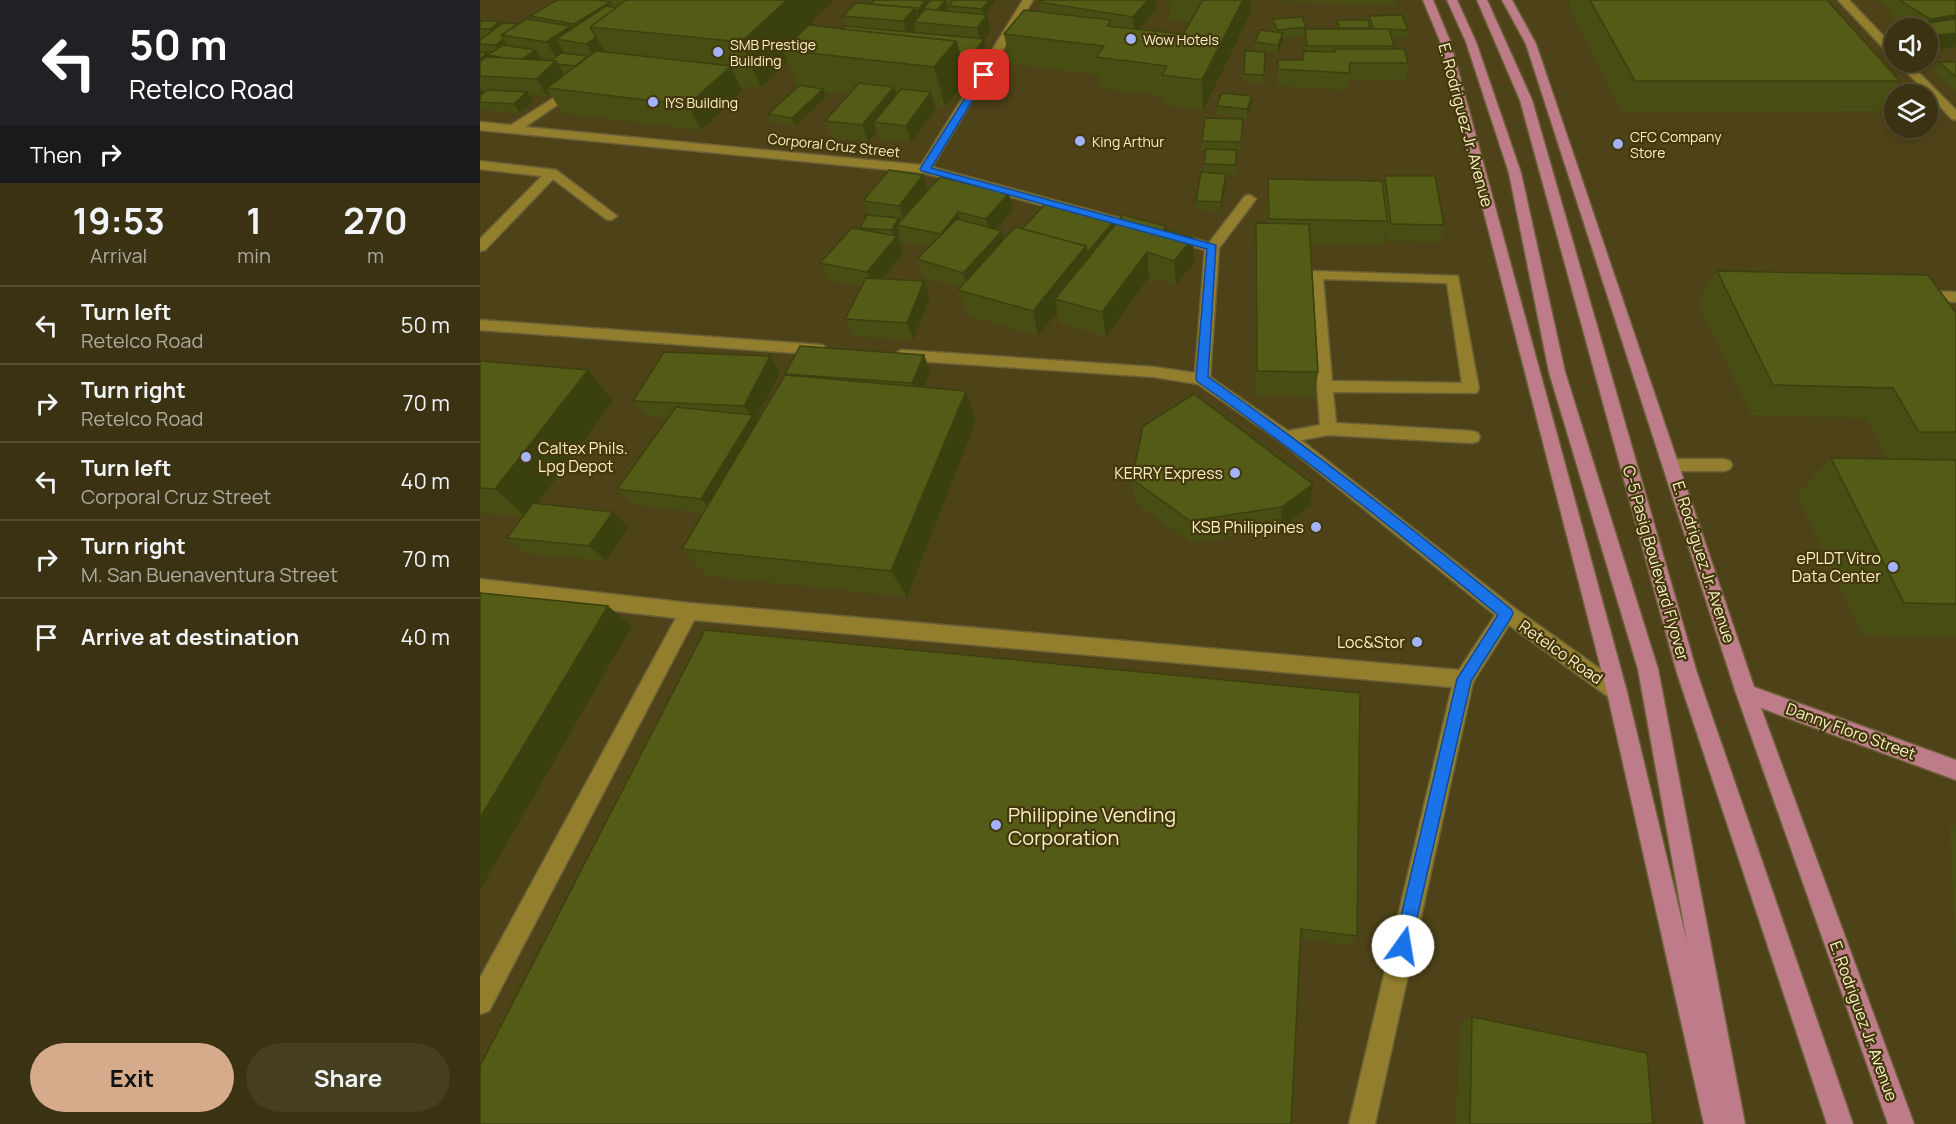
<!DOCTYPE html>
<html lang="en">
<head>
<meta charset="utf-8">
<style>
	body { margin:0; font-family:Manrope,sans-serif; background:#453e20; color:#f1f3f6; height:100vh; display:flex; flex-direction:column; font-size:22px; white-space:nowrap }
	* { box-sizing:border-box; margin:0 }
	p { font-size:20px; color:#abaa9f }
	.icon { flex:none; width:33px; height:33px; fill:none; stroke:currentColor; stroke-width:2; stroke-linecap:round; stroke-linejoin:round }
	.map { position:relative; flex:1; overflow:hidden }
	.sheet { display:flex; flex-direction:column; background:#3a3212; width:480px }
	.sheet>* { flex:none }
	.guide { background:#202124; color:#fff; overflow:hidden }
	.tools { position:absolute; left:1404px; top:18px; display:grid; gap:12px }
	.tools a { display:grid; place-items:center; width:54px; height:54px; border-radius:50%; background:#3a3212; box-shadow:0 3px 9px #0003,0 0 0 2px #544d32; font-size:30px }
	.pin { position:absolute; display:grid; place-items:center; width:51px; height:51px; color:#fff; margin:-26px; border-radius:12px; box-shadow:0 3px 9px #0006 }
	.me { position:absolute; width:66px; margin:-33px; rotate:13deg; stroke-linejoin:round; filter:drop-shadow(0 0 4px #0008) }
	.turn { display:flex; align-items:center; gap:21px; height:126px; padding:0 30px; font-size:27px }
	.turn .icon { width:78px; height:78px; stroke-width:2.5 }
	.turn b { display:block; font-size:42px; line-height:51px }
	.then { display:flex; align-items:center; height:57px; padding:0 30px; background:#0003; gap:12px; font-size:22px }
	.eta { display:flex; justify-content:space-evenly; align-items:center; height:102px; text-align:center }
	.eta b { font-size:36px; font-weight:700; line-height:42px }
	.cta { display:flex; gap:12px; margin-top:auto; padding:12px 30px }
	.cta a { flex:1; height:69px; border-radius:36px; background:#d6ab8b; color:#111; font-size:24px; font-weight:700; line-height:69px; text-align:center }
	.cta a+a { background:#453e20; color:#f1f3f6 }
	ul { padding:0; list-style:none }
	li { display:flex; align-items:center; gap:18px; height:78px; padding:0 30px; border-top:2px solid #544d32 }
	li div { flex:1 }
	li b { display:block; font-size:22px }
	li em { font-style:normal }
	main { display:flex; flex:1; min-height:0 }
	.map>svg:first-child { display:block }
</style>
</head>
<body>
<main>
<section class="sheet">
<div class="guide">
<div class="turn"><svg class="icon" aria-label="left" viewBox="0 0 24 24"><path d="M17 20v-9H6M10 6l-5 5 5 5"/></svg><div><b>50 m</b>Retelco Road</div></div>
<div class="then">Then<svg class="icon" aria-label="right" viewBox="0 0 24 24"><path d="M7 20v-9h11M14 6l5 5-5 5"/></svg></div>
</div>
<div class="eta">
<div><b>19:53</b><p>Arrival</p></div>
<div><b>1</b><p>min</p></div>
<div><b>270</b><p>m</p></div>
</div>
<ul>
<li><svg class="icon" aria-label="left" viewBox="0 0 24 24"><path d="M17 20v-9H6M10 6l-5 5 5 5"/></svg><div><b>Turn left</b><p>Retelco Road</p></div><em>50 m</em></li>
<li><svg class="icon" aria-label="right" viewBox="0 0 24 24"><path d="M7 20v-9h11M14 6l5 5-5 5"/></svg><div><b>Turn right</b><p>Retelco Road</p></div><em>70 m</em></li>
<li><svg class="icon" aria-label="left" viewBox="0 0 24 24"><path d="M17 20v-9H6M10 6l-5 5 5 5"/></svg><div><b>Turn left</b><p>Corporal Cruz Street</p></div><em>40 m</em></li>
<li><svg class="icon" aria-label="right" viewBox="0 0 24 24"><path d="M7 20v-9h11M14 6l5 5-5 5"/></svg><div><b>Turn right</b><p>M. San Buenaventura Street</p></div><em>70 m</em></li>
<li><svg class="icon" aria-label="arrive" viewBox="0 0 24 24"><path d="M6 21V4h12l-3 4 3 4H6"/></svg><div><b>Arrive at destination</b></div><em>40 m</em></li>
</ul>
<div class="cta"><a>Exit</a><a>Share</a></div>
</section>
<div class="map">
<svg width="1476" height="1124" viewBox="0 0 1476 1124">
	<rect width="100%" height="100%" fill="#4e4318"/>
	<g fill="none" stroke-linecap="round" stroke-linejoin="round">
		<defs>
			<g id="minor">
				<path d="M543 0H553L452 167 665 225 667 228 665 231H655L444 173 0 130V122L31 125 96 84 100 85V89L45 127 441 165Z"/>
				<path d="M1358 0H1369L1414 47V56L1410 55Z"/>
				<path d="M1417 62H1428L1476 110V120L1472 119Z"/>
				<path d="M0 161 76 170 137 216 131 220 126 219 73 179 5 250 0 251V239L62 176 0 169Z"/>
				<path d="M770 195 776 199 739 248 730 377 808 431 840 425 829 274 831 271 978 276 999 389 996 393 853 392 856 423 992 431 998 433 1000 437 998 441 992 443 848 435 821 440 1033 607 1144 686 1147 692 1144 698 1137 701 1130 698 1029 625 993 682 895 1124H869L972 687 214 620 9 1011 0 1014V978L196 618 0 595V579L209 603 979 670 1015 615 800 441 718 384 674 377 421 360 413 355 421 350 674 367 715 373 725 250 685 239 683 236 690 232 729 243 765 196ZM843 279 967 283 982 383 852 381Z"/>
				<path d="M1441 291 1476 292V302L1436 299 1434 296 1436 293Z"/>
				<path d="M0 320 342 345 349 350 342 355 0 330Z"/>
				<path d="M1192 459H1244L1250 461 1252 465 1250 469 1244 471H1192L1186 469 1184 465 1186 461Z"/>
			</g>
			<g id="major">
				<path d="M943 0H953L970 41 1147 692 1207 942 1158 669 1069 372 1029 173 986 42 967 0H977L996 42 1041 173 1085 372 1178 669 1265 1124H1224L1127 692 960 41Z"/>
				<path d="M997 0H1007L1052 100 1217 673 1373 1124H1347L1197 673 1040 100Z"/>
				<path d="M1022 0H1032L1056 44 1274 687 1476 760V780L1281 708 1434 1124H1408L1256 693 1046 44Z"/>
			</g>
		</defs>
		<use href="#minor" stroke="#6b6138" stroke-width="3"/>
		<use href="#major" stroke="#6b6138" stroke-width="3"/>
		<use href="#minor" fill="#927e2c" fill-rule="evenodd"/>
		<use href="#major" fill="#be7c8a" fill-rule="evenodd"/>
	</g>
	<g fill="#484e13" fill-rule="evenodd">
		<path d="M77 0H354L332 21 334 26 362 29 366 26 363 16 391 4 393 2 387 1V0H516L506 15 511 31 504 40 506 47 485 76 486 80 465 107 455 106 456 109 431 143 400 139 397 131 388 142 352 138 345 121 368 95 344 92 346 97 315 126 292 123 288 114 318 87 307 62 281 88 260 86 262 91 221 130 82 113 70 93 67 96 49 95 53 101 40 113 0 110V52L8 54 10 52H2L0 49V40L4 38H0V21L21 24H38L53 20 50 16ZM467 6H469L470 11H465L468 8ZM60 56 74 58 71 61 59 60 62 59Z"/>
		<path d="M561 0H675L676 9 658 29 703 34 710 22 690 20 689 0H770V14L723 111 684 105 683 96 619 88 618 75 530 64 524 34 561 12 559 2Z"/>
		<path d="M785 0H915L914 6Z"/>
		<path d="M1091 0H1347L1420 81 1400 111 1143 112 1089 8Z"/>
		<path d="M1396 0H1475L1476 1V47L1448 52V28H1428L1408 15 1411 10Z"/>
		<path d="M889 16 928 30 927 38 912 39 913 49 928 63 925 80H868L867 90 797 86 798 60H823L824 51 825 36 803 38V41L798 53 775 51V42L794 32 792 28 793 19 826 27V29H857V20L889 21Z"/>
		<path d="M765 51 784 75 783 83 763 82Z"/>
		<path d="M1459 62H1476V91L1453 71Z"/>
		<path d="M772 104 767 118 737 115V106Z"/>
		<path d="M763 128 761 151H757L755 174 737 173 746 183 741 211 716 210V201L724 173V164L725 150H722V141Z"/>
		<path d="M905 176 964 225 960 242 908 241 906 227 903 246 831 245 838 372 835 396 776 395 775 248 776 223 787 224 788 179 903 187Z"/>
		<path d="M448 191 529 193 533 210 516 229 522 231 524 239 542 229 635 220V224L686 226 687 230 714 263 696 285 669 277 626 337 580 323 577 312 558 336 486 315 478 290 480 288 443 277 437 259 449 247 423 242 419 232 417 236 423 253 402 279 450 298 433 340 373 336 365 319 382 287 348 280 340 263 380 229V228L389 216 383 201Z"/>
		<path d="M1237 271 1476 313V640L1474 637 1382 635 1317 495 1351 458 1408 459 1386 418 1271 415 1218 302Z"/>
		<path d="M444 355 450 372 444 387 496 421 427 597 227 576 202 549 223 513 152 505 137 489 188 418 167 417 153 401 290 356 300 373 276 419 277 422 306 375 305 374Z"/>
		<path d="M0 361 108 370 133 401 57 504 133 512 148 527 126 561 45 553 27 538 42 517 0 513Z"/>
		<path d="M652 479 833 484 830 506 800 529 711 543 655 502Z"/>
		<path d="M225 630 877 936 870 945 820 939Z"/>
		<path d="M1476 825V953L1470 827Z"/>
		<path d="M992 1017 1173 1124H976L980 1023Z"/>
	</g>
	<g fill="#3b400f">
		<path d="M307 0H354L332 21 336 32 303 50 307 62 281 88 261 42Z"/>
		<path d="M446 0H447L449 7 442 10 443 14 439 19 437 11Z"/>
		<path d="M466 0 468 8 458 20 456 11Z"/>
		<path d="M509 0H516L504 17 502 9Z"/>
		<path d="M668 0H675L676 9 655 34 653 17Z"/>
		<path d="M763 0H770V14L723 111 722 80Z"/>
		<path d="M130 2 139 19 110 27 104 40 94 24Z"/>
		<path d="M435 8 439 23 434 22 435 29 428 38 423 21Z"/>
		<path d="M507 15 511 31 504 40 506 47 485 76 486 80 465 107 454 67 476 41 501 44 497 28Z"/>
		<path d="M1476 15V30L1443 28 1450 19Z"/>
		<path d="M19 21 24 29 17 37 11 29Z"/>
		<path d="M91 26 101 43 76 39 85 53 77 59 66 42Z"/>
		<path d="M803 33V41L798 53V45Z"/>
		<path d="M1476 33V47L1448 52V40L1450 36Z"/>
		<path d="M116 37 126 54 116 60 106 44Z"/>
		<path d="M23 39 29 47 21 53 16 45Z"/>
		<path d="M56 50 62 59 46 69 40 61Z"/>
		<path d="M7 52 9 55H7L12 62 0 76V60Z"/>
		<path d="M76 61 86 78 67 88 70 93 67 96 56 79Z"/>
		<path d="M251 66 262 91 221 130 208 105Z"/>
		<path d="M414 87 419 104 394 122 397 131 388 142 382 125Z"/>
		<path d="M1 88 8 97 0 102V89Z"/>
		<path d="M343 89 346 97 315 126 312 118Z"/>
		<path d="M47 92 53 101 40 113 34 104Z"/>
		<path d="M451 92 456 109 431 143 426 126Z"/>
		<path d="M772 96V104L767 118V109Z"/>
		<path d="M746 174V183L741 211V202Z"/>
		<path d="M443 175 448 193 425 223 419 206Z"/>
		<path d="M529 193 533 210 510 236 506 219Z"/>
		<path d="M478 212 483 229 466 251 461 234Z"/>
		<path d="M419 218 422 226 417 225 419 232 415 238 417 236 423 253 394 289 387 272 415 239 412 230Z"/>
		<path d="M635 220 637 237 575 299 577 312 558 336 553 311 606 246Z"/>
		<path d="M522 231 526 248 488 290 483 273Z"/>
		<path d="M713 238 714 263 696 285 694 261Z"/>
		<path d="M667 252 669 277 626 337 622 312Z"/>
		<path d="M444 281 450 298 433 340 427 323Z"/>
		<path d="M444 355 450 372 439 400 432 383Z"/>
		<path d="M290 356 300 373 276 419 284 431 234 514 221 499 271 417 264 406Z"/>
		<path d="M108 370 133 401 47 518 15 489Z"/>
		<path d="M486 391 496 421 427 597 411 571Z"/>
		<path d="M833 484 830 506 800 529 802 507Z"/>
		<path d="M133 512 148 527 126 561 109 546Z"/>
		<path d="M128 606 152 626 0 890V818Z"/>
	</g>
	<g fill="#545b16" stroke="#3b400f" stroke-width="1.5">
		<path d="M77 0H117L130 2 94 24 50 16Z"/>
		<path d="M146 0H307L261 42 110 27Z"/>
		<path d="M394 0H446L437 11H436L435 8 391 4Z"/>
		<path d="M451 0H465L457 10 445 9 442 10Z"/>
		<path d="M473 0H509L502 9 469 6Z"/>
		<path d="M561 0H668L653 17 559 2Z"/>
		<path d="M723 0H763L722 80 682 75 687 66 616 57 624 46 524 34 544 10 631 20 627 26 703 34Z"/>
		<path d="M1110 0H1347L1420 81H1155Z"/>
		<path d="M1419 0H1475L1476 1V15L1450 19Z"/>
		<path d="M376 3 435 8 423 21 363 16Z"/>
		<path d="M126 6 136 8 110 27 116 37 106 44 76 39Z"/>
		<path d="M445 9 507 15 497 28 434 22Z"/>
		<path d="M922 15 928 30 894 29 889 16Z"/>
		<path d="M822 17 826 27 797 30 793 19Z"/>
		<path d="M46 19 91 26 66 42 21 35Z"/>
		<path d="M1476 19V33L1450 36 1448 35V28H1438L1433 25Z"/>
		<path d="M857 20H888L890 28H859Z"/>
		<path d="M0 21H19L11 29H0Z"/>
		<path d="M23 23 38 24 21 35 23 39 16 45 0 44V40Z"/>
		<path d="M329 25 476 41 454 67 303 50Z"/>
		<path d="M364 26 504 39 483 68 476 41 362 29Z"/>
		<path d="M825 29H909L914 46H827Z"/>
		<path d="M780 30 803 33 798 45 775 42Z"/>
		<path d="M23 45 56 50 42 59H30L7 55Z"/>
		<path d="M854 49H924L928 63H870L869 73 798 69V60H823L824 51 855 52Z"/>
		<path d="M116 51 251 66 208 105 67 88Z"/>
		<path d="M765 51 785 52 784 75 764 74Z"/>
		<path d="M0 52H7L0 60Z"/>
		<path d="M81 53 108 56 95 66 77 64 76 61H71Z"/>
		<path d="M6 57 76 61 56 79 0 76V62Z"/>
		<path d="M1459 62H1476V77Z"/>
		<path d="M379 83 414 87 382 125 345 121Z"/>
		<path d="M320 85 343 89 312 118 288 114Z"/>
		<path d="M421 89 451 92 426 126 394 122Z"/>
		<path d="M7 90 47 92 34 104 0 102V96Z"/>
		<path d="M742 93 772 96 767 109 737 106Z"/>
		<path d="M725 118 763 119 761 142 722 141Z"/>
		<path d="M726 149 757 150 755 165 724 164Z"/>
		<path d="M409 170 443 175 419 206 383 201Z"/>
		<path d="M721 172 746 174 741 202 716 201Z"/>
		<path d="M905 176H955L964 225 911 224Z"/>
		<path d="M460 177 529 193 506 219 478 212 461 234 417 225Z"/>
		<path d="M788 179 902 181 907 221 789 219Z"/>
		<path d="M566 203 635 220 607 253 606 246 542 229Z"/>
		<path d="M387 215 419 218 412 230 380 228Z"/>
		<path d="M643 215 686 226 684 229 713 238 694 261 667 252 622 312 575 299Z"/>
		<path d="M477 219 522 231 483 273 437 259Z"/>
		<path d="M776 223 829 224 838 372 777 371Z"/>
		<path d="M535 227 606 246 553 311 478 290Z"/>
		<path d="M372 228 417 236 387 272 340 263Z"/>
		<path d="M1237 271 1448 275 1476 313V432H1439L1413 388 1293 385Z"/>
		<path d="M386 278 444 281 427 323 365 319Z"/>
		<path d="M320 346 444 355 432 383 305 374Z"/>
		<path d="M184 352 290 356 264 406 153 401Z"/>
		<path d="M0 361 108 370 15 489 0 488Z"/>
		<path d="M305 375 486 391 411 571 202 549Z"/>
		<path d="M714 394 833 484 802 507 710 521 652 479 663 426Z"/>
		<path d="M196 407 273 415 221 499 137 489Z"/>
		<path d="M1351 458 1476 460V604L1424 603Z"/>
		<path d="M53 503 133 512 109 546 27 538Z"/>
		<path d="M0 593 128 606 0 818Z"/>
		<path d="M225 630 880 693 877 936 821 929 811 1124H0V1066Z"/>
		<path d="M992 1017 1167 1053 1173 1124H990Z"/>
	</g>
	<path fill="#1a73e8" stroke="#114b97" stroke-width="1.5" d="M501 73 508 75 451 168 736 245 728 377C833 450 932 528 1031 609L1033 613 1031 618 991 681 929 953 923 955 916 953 914 946 977 679 1018 615C920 534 822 455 718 382L716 379 727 249 442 171 440 169Z"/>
	<g fill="#a3b2fd" stroke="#43380c" stroke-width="2">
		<circle cx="651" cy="39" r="6"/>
		<circle cx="238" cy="52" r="6"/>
		<circle cx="173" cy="102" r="6"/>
		<circle cx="600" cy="141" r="6"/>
		<circle cx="1138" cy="144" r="6"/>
		<circle cx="46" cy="457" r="6"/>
		<circle cx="755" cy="473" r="6"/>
		<circle cx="836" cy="527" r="6"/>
		<circle cx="1413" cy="567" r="6"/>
		<circle cx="937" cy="642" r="6"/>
		<circle cx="516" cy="825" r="6"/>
	</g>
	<g text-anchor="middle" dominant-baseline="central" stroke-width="4.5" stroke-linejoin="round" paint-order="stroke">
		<g font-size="14" fill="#faf0c9" stroke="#43380c" text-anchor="start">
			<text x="663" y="39">Wow Hotels</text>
			<text x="250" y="44">SMB Prestige<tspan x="250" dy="16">Building</tspan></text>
			<text x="185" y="102">IYS Building</text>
			<text x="1150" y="136">CFC Company<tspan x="1150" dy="16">Store</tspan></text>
			<text x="612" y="141">King Arthur</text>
		</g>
		<g font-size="14" fill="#faf0c9" stroke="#43380c">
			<text transform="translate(354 145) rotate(6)">Corporal Cruz Street</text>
		</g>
		<g font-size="16" fill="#faf0c9" stroke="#43380c">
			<text transform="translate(986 125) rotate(75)">E. Rodriguez Jr. Avenue</text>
			<text transform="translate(1224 562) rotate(72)">E. Rodriguez Jr. Avenue</text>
			<text transform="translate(1176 563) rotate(74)">C-5 Pasig Boulevard Flyover</text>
			<text transform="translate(1081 652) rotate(35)">Retelco Road</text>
			<text transform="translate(1371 731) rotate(20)">Danny Floro Street</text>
			<text transform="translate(1384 1021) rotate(70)">E. Rodriguez Jr. Avenue</text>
		</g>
		<g font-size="16" fill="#faf0c9" stroke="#43380c" text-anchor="end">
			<text x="58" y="448" text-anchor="start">Caltex Phils.<tspan x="58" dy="18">Lpg Depot</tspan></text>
			<text x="743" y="473">KERRY Express</text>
			<text x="824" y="527">KSB Philippines</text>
			<text x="1401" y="558">ePLDT Vitro<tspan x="1401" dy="18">Data Center</tspan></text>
			<text x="925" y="642">Loc&amp;Stor</text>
		</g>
		<g font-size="20" fill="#faf0c9" stroke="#43380c" text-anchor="start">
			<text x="528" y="814">Philippine Vending<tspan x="528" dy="23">Corporation</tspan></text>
		</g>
	</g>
</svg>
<div class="tools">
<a><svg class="icon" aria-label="sound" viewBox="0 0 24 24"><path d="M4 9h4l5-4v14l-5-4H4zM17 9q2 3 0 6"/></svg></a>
<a><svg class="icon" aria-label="layers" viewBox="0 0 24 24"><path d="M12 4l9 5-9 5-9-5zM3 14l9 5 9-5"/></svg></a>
</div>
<div class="pin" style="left:504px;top:75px;background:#d93025"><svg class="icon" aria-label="arrive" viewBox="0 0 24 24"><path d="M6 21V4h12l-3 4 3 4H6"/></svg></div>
<svg class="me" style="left:923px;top:946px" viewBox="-20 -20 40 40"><circle r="19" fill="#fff"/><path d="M0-13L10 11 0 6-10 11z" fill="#1a73e8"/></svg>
</div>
</main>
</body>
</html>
